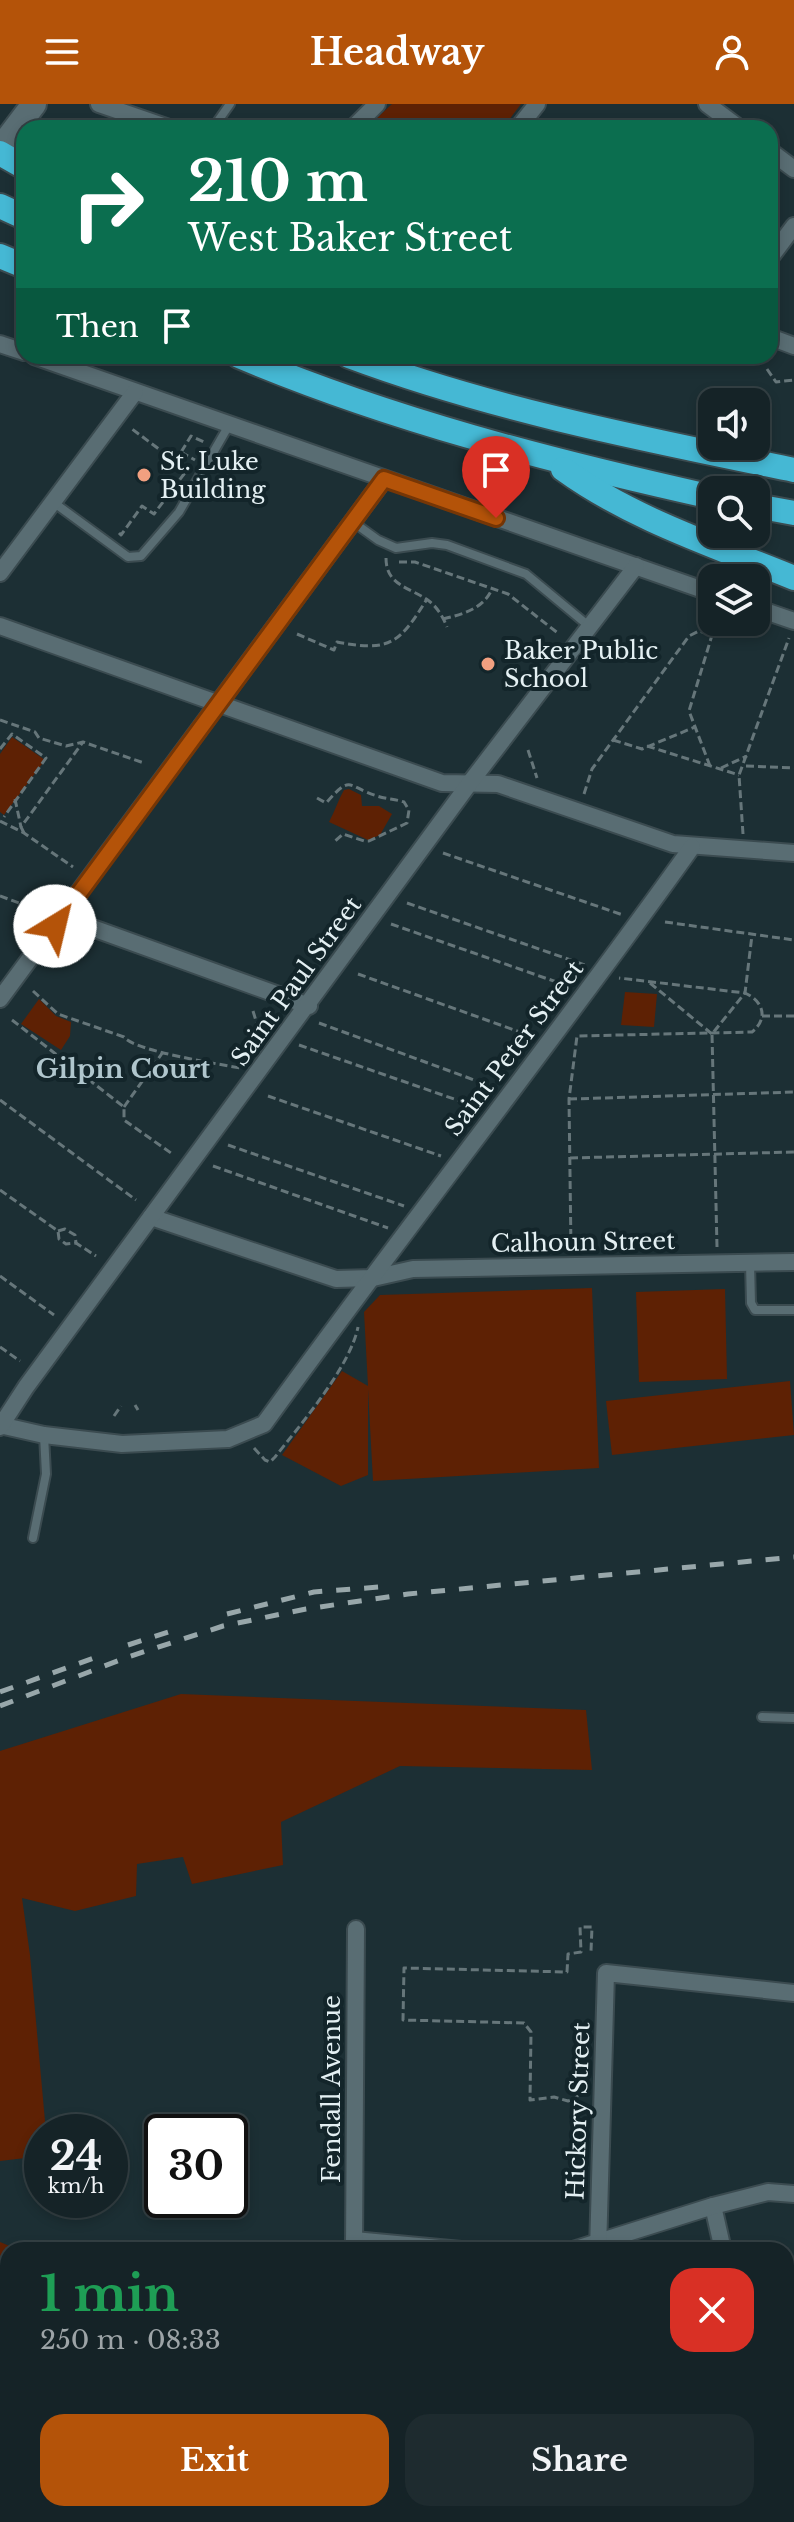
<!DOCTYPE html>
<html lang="en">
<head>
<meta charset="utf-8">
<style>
	body { margin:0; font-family:"Libre Baskerville",serif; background:#1e2b2f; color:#f1f3f6; height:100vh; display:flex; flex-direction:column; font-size:30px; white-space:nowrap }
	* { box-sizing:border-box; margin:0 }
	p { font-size:26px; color:#9da4a7 }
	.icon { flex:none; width:44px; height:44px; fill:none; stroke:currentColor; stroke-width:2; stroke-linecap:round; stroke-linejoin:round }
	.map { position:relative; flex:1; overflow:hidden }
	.drawer { position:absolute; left:0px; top:2138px; width:794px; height:280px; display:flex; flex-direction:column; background:#152327; border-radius:24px 24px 0 0; box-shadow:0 4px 12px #0003,0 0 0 2px #344044 }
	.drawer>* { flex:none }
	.top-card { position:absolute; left:16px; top:16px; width:762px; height:244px; border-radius:24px; box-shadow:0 4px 12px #0003,0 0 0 2px #344044; background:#0b6e4f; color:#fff; overflow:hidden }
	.tools { position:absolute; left:698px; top:284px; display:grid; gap:16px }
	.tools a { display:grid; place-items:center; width:72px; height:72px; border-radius:16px; background:#152327; box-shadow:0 4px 12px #0003,0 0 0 2px #344044; font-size:40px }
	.speed { position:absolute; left:24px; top:2010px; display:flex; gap:16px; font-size:40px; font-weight:700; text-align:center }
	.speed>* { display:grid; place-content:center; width:104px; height:104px; border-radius:50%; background:#152327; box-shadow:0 4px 12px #0003,0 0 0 2px #344044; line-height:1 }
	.speed small { font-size:20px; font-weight:400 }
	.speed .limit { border:4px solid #111; border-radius:12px; background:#fff; color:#111 }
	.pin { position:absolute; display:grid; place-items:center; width:68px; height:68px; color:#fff; margin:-82px -34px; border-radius:50% 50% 50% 0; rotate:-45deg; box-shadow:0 0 8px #0007 }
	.pin .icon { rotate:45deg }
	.me { position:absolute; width:88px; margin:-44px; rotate:36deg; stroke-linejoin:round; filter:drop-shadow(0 0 6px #0008) }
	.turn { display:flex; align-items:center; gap:28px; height:168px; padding:0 40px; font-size:36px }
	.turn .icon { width:104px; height:104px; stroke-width:2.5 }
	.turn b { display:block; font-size:56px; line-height:68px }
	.then { display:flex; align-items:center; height:76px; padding:0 40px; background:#0003; gap:16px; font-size:30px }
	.round { display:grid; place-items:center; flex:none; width:84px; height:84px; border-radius:24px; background:#1e2b2f }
	.summary { display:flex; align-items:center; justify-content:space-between; height:136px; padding:0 40px }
	h1 { font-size:48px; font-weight:700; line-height:60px; color:#1e9e55 }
	.primary-button { display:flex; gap:16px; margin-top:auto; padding:16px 40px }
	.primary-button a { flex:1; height:92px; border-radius:24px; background:#b45309; color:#fff; font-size:32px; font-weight:700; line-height:92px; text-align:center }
	.primary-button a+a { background:#1e2b2f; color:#f1f3f6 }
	header { display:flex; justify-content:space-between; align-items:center; height:104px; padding:0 40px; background:#b45309; color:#fff; font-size:36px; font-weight:700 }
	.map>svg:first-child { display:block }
</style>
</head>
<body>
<header><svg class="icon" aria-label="menu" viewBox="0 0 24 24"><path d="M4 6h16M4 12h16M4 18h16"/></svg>Headway<svg class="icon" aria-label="person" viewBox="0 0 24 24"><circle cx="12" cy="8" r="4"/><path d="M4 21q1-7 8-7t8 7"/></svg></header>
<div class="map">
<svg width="794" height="2418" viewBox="0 0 794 2418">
	<rect width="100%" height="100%" fill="#1c2f34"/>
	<g fill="#5e2104">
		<path d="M392 0H521L503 24H366Z"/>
		<path d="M12 633 45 656 4 711 0 708V650Z"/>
		<path d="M349 685 361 691 362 702H379L392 710 380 731 368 736 329 718C335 707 338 696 344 686Z"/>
		<path d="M625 888 657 890 654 923 621 921Z"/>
		<path d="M39 895 56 912 71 918 70 932 61 946 21 920Z"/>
		<path d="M592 1184 599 1364 373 1377 368 1285V1371L341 1382 282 1351 342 1267 368 1282 364 1208 380 1191Z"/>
		<path d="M725 1185 727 1275 639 1278 636 1188Z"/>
		<path d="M790 1277 794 1331 612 1351 606 1297Z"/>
		<path d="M181 1590 586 1606 592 1666 400 1662 281 1718 283 1761 192 1780 183 1753 137 1760 136 1792 75 1807 22 1794 30 1851 46 2028H42V2052L0 2057V1647Z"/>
		<path d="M0 2138 19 2146H8V2410H209L257 2418H0Z"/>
	</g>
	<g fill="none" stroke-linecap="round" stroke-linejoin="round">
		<defs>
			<g id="lane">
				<path d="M213 24 230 0"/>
				<path d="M53 398 128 453 141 452 179 408 229 321"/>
				<path d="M353 418 378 436 396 444 432 439 447 441 526 470 590 523"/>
				<path d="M750 1159 751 1199 755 1206H794"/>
				<path d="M33 1434 46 1370 44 1331"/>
				<path d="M762 1613 794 1614"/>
			</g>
			<g id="street">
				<path d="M99 0 169 24"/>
				<path d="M707 0 739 24"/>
				<path d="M353 24 377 0"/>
				<path d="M518 24 537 0"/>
				<path d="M770 47 794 65"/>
				<path d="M770 154 794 122"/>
				<path d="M770 233 794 242"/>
				<path d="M0 240 24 248"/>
				<path d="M34 252 712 489"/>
				<path d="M0 469 135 288"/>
				<path d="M756 504 794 517"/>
				<path d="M0 522 442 679 498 680 673 740 794 749"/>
				<path d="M62 813 309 902"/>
				<path d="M0 895 384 375"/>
				<path d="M151 1113 336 1175 373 1174 413 1165 794 1158"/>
				<path d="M0 1321 44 1331 122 1340 228 1335 264 1320C404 1126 553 938 692 743"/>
				<path d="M0 1323 26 1283 469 680 636 462"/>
				<path d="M713 2102 723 2146"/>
				<path d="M354 2136 461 2146"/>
				<path d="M354 2146 356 1825"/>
				<path d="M573 2146 713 2102 768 2088 794 2090"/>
				<path d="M598 2146 606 1869 794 1889"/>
				<path d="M357 2410 368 2418"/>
				<path d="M587 2418V2410"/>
				<path d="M735 2418V2410"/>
			</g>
			<path id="secondary" d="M0 45 34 0"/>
			<g id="highway">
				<path d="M0 49 24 63"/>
				<path d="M0 102 24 113"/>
				<path d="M0 152 24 162"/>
				<path d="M239 252C391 316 551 357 712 393"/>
				<path d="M349 252C494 306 643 335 794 366"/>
				<path d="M563 365C632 415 716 442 794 474"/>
				<path d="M756 402 794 409"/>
			</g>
		</defs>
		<use href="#lane" stroke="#3b4b50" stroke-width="12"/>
		<use href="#street" stroke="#3b4b50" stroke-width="20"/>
		<use href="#secondary" stroke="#3b4b50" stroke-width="28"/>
		<use href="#highway" stroke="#3b4b50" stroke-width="28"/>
		<g stroke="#66767a" stroke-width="3" stroke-dasharray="8 4" stroke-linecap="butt">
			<path d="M767 265 776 278 794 276"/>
			<path d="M181 348 195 356"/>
			<path d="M175 358 191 332 204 338"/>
			<path d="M119 429 121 431 142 402 154 410 187 366 132 325"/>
			<path d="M386 454C386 482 410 483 429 497 437 503 443 513 447 523"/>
			<path d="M399 458H415L508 490 559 530"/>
			<path d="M443 515C463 510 483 505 492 485"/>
			<path d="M297 530 334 546 337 538C390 548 399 540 427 495"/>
			<path d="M0 616 35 628 39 634 66 642 83 638 144 659"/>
			<path d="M613 636 642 645 695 623"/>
			<path d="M647 642 739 671"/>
			<path d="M0 645 12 630 46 654 4 713"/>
			<path d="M528 646 537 674"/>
			<path d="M710 662 689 607 716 518"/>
			<path d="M746 662 794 664"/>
			<path d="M721 664 747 652"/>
			<path d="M584 690 592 665 689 532 699 527 713 531"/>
			<path d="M317 694 326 699C352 670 346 682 377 692 386 695 395 695 404 698L409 706 407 719 369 737H364L343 730 333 739"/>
			<path d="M15 695 21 723"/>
			<path d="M0 717 24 729 73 763"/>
			<path d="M24 729 21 723 83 638"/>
			<path d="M743 730 739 671 789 534"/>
			<path d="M443 749 623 811"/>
			<path d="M0 792 38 806"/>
			<path d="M407 799 585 861"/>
			<path d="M665 818 794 836"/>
			<path d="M391 820 568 882"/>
			<path d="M358 870 531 932"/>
			<path d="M650 879 712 930"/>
			<path d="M33 887 58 910 124 933C134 947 219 960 240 964"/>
			<path d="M253 907 260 930"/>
			<path d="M762 912H794"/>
			<path d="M12 916 124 1003V1016L171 1049"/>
			<path d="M319 919 496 984"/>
			<path d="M299 941 477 1003"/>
			<path d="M268 992 441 1052"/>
			<path d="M569 995 794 988"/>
			<path d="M0 996 136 1096"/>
			<path d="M124 1003 163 948"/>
			<path d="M228 1041 404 1102"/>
			<path d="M570 1054 794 1048"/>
			<path d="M213 1062 388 1124"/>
			<path d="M0 1086 58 1127 59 1135 66 1140 76 1139 96 1152"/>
			<path d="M58 1127 65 1125 75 1131 76 1139"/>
			<path d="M717 1143 712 930 745 889 752 831"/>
			<path d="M571 1145 569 995 577 932 752 928C769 914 763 897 745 889L619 874"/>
			<path d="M0 1172 54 1211"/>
			<path d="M0 1243 20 1257"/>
			<path d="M135 1301 138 1306"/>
			<path d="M114 1312 121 1302"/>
			<path d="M254 1344 265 1356 270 1358 275 1353C301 1320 350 1263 358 1223"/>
			<path d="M578 1978 580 1988 576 1994 568 1997 554 1993 530 1996 531 1928 524 1919 403 1916 404 1864 567 1868 568 1850 581 1848 580 1823H592L591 1847"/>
		</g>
		<use href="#lane" stroke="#596d73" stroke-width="8"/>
		<use href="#street" stroke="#596d73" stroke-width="16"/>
		<use href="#secondary" stroke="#596d73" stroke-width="24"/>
		<use href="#highway" stroke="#45b8d4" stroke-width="24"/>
		<g stroke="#98a7aa" stroke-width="5" stroke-dasharray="14 14" stroke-linecap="butt">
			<path d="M227 1510 314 1488 392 1482"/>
			<path d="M128 1541 181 1524"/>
			<path d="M0 1588 94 1554"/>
			<path d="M0 1602 128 1553 223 1522 306 1505 408 1490 794 1453"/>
		</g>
	</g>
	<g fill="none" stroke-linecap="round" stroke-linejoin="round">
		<defs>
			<path id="route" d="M55 822 384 375 496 414"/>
		</defs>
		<use href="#route" stroke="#753606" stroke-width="20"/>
		<use href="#route" stroke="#b45309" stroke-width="14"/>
	</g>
	<g fill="#f2a080" stroke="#13252a" stroke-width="3">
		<circle cx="144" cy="371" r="8"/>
		<circle cx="488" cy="560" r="8"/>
	</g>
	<g text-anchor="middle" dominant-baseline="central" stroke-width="8" stroke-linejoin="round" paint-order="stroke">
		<g font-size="24" fill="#e4f0f3" stroke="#13252a" text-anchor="start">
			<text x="160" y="357">St. Luke<tspan x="160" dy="28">Building</tspan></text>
			<text x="504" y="546">Baker Public<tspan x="504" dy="28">School</tspan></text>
		</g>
		<g font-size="24" fill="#e4f0f3" stroke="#13252a">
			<text transform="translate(296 877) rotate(-54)">Saint Paul Street</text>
			<text transform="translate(514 944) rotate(-53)">Saint Peter Street</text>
			<text transform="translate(583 1138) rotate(-1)">Calhoun Street</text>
			<text transform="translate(331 1985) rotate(-90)">Fendall Avenue</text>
			<text transform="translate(578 2007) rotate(-88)">Hickory Street</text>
		</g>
		<g font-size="26" font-weight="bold" fill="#b0c6cd" stroke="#13252a">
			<text x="123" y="965">Gilpin Court</text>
		</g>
	</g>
</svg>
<div class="tools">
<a><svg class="icon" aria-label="sound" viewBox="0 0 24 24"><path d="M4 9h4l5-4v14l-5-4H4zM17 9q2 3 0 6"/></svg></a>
<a><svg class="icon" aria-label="search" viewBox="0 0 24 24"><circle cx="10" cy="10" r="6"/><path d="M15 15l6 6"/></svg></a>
<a><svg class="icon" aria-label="layers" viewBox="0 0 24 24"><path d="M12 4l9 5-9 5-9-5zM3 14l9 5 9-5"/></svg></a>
</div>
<div class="speed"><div>24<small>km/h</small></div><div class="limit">30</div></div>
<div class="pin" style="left:496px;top:414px;background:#d93025"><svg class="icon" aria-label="arrive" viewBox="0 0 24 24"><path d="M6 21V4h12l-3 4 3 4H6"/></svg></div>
<svg class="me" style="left:55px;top:822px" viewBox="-20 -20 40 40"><circle r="19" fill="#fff"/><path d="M0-13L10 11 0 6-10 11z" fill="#b45309"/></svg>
<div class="top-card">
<div class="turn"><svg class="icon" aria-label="right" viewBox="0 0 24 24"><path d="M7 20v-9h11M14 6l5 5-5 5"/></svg><div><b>210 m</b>West Baker Street</div></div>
<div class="then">Then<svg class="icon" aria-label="arrive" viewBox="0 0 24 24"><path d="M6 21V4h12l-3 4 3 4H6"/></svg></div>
</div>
<section class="drawer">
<div class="summary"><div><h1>1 min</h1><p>250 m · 08:33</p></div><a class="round" style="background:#d93025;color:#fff"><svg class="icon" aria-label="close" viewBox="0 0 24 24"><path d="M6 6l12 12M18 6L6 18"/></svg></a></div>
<div class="primary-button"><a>Exit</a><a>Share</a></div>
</section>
</div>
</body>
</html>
